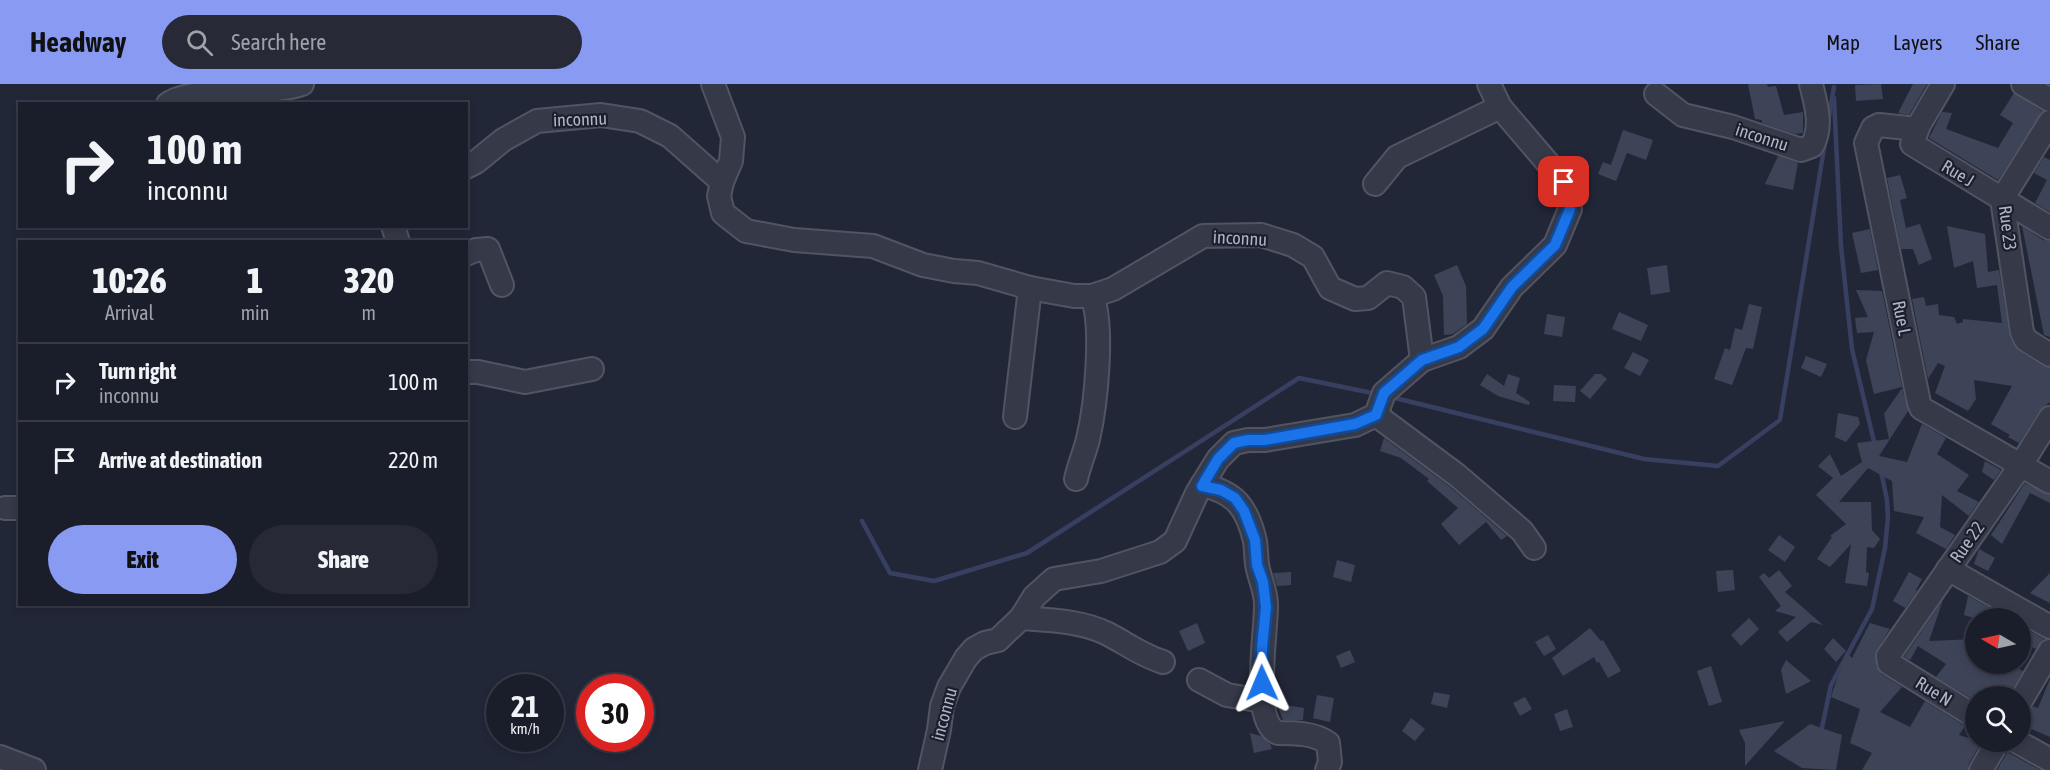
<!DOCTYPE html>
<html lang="en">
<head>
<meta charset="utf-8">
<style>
	body { margin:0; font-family:"Asap Condensed",sans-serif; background:#272a36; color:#f1f3f6; height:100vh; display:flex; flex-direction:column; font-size:22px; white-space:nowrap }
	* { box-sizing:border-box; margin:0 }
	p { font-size:20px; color:#9fa2a8 }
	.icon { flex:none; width:33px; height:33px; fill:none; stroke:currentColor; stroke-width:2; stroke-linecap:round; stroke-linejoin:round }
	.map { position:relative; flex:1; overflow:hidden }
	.panel { position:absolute; left:18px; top:156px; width:450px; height:366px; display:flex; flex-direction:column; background:#1a1d2a; border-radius:0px; box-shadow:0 3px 9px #0003,0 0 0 2px #383b47 }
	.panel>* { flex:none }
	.banner { position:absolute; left:18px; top:18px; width:450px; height:126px; border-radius:0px; box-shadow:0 3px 9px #0003,0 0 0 2px #383b47; background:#1a1d2a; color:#f1f3f6; overflow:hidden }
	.needle { width:39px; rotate:279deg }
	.tools { position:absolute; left:1965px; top:524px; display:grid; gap:12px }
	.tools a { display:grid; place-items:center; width:66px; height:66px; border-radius:50%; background:#1a1d2a; box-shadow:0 3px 9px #0003,0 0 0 2px #383b47; font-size:30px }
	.speed { position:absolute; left:486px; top:590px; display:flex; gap:12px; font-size:30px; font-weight:700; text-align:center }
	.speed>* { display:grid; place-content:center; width:78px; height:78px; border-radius:50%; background:#1a1d2a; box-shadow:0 3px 9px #0003,0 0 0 2px #383b47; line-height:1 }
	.speed small { font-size:15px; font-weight:400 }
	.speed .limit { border:9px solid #d22; background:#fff; color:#111 }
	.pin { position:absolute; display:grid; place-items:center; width:51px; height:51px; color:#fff; margin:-26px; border-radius:12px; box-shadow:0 3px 9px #0006 }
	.me { position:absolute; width:66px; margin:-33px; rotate:359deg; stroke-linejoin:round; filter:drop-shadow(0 0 4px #0008) }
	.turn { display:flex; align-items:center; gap:21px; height:126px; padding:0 30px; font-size:27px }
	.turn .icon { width:78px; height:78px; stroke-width:2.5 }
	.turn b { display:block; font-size:42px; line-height:51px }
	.eta { display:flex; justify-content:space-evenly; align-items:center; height:102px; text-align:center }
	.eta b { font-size:36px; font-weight:800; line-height:42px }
	.button { display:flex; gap:12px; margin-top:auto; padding:12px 30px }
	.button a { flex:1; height:69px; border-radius:36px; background:#889af2; color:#111; font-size:24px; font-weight:800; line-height:69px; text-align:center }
	.button a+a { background:#272a36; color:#f1f3f6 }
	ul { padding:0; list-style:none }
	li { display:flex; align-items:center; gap:18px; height:78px; padding:0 30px; border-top:2px solid #383b47 }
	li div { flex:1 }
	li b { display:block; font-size:22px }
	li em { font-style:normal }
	header { display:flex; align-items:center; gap:36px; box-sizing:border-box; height:84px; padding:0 30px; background:#889af2; color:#111 }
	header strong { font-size:28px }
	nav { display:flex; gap:33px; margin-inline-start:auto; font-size:21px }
	.search { width:420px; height:54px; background:#272a36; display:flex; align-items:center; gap:15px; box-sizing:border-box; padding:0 21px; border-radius:33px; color:#9fa2a8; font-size:22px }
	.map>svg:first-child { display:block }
</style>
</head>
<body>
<header>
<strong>Headway</strong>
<div class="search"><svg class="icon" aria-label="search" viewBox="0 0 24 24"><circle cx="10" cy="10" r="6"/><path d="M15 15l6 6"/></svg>Search here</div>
<nav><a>Map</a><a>Layers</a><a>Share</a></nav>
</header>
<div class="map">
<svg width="2050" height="686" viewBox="0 0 2050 686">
	<rect width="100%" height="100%" fill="#222738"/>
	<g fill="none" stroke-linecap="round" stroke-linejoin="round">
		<g stroke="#384061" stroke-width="4.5">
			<path d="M1834 14 1841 162 1852 265 1875 362"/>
			<path d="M1828 38 1834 3"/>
			<path d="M1391 313 1644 375 1718 382 1780 336 1825 58"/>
			<path d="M862 437 890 489 934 497 1027 469 1299 294 1377 310"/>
			<path d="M1821 648 1831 601 1872 525 1885 464 1888 433 1887 416 1881 387"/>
		</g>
	</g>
	<g fill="#3e4458">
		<path d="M1748 0H1767L1768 3 1776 2 1784 31 1803 28V49L1795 50 1762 39V36L1755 35Z"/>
		<path d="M1881 0 1883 15 1856 17 1855 1Z"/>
		<path d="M1913 0H1927L1909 31 1898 29Z"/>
		<path d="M2014 9 2042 27 1998 96 1929 54 1942 28 1952 29 1946 45 1998 64 2013 39 2000 31Z"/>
		<path d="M1623 46 1653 56 1646 76 1627 69 1616 97 1598 90 1603 78 1611 81Z"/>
		<path d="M1778 72 1798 79 1793 106 1765 100Z"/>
		<path d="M2044 73 2050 76V128L2035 119 2047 96 2034 89Z"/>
		<path d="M1900 91 1907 114 1900 116 1906 144 1920 140 1932 175 1919 181 1913 165H1901L1887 94Z"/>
		<path d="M1947 142 1985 150 1988 188 1999 186 2010 254 2019 267 2043 282 2050 284V318L2039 327 2019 359 2008 353 2010 351 1991 340 2012 302 1974 296 1976 315 1968 327 1935 309 1945 282 1938 279 1928 295 1912 215 1924 213 1926 222 1938 220 1939 231 1954 233 1957 240 1963 238V235L2002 239 1997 201 1977 204 1973 177 1954 184Z"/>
		<path d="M2022 142 2043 156 2050 157V253L2044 251Z"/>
		<path d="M1870 145 1878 186 1861 189 1852 149Z"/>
		<path d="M1457 181 1466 202 1467 240 1453 250 1444 251 1443 212 1434 191Z"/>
		<path d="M1667 181 1670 208 1651 211 1647 184Z"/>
		<path d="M1856 206 1882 207 1902 303 1874 310 1866 276 1874 248 1857 249 1855 234 1868 233Z"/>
		<path d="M1749 220 1762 223 1753 265 1746 264 1732 301 1714 295 1725 264 1730 266 1735 244 1742 246Z"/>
		<path d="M1619 228 1648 241 1641 257 1612 245Z"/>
		<path d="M1547 230 1565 233 1562 253 1544 250Z"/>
		<path d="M1633 268 1649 276 1640 292 1624 284Z"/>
		<path d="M1806 272 1827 280 1821 293 1801 284Z"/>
		<path d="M1487 290 1504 302 1508 290 1520 294 1516 309 1530 318 1529 321 1498 312 1480 301Z"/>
		<path d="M1595 290H1601L1607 295 1590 315 1580 307Z"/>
		<path d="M1554 301 1576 302 1575 318 1553 317Z"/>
		<path d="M1902 304 1908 327 1879 372 1907 378 1922 340 1946 354 1937 370 1969 391 1957 407 1979 418 1969 432 1942 411 1940 443 1955 451 1946 465 1916 449 1924 433 1894 427 1892 397 1868 384 1839 418H1871L1872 446 1880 455 1874 464 1867 463 1866 488 1869 489 1867 502 1845 499 1851 460 1830 483 1817 475 1832 453 1830 452 1846 440 1816 411 1833 394 1818 382 1830 370 1841 392 1862 378 1857 359 1889 355 1884 330Z"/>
		<path d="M1838 329 1858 333 1860 340 1846 358 1835 353Z"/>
		<path d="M1384 354 1450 403 1507 452 1501 456 1486 438 1459 461 1441 440 1458 424 1427 397 1429 395 1401 374 1380 367Z"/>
		<path d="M1985 377 2001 386 1994 396 1982 388Z"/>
		<path d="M2025 399 2050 411V419L2030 409 2002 460 1991 451Z"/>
		<path d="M1779 451 1795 463 1785 478 1768 466Z"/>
		<path d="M1979 465 1995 474 1988 487 1974 480Z"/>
		<path d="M1337 476 1355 481 1351 498 1333 493Z"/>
		<path d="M1733 486 1735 506 1718 508 1716 487Z"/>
		<path d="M1779 486 1792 502 1785 508 1823 541 1811 538 1787 558 1778 548 1796 533 1775 527 1781 522 1759 493 1764 489 1769 494Z"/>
		<path d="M1291 488V501L1277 502 1273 489Z"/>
		<path d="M1909 488 1922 495 1916 506 1917 507 1905 524 1893 517Z"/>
		<path d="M2050 489V519L2030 509Z"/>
		<path d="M1968 512 1997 528 1996 534H1974L1964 531Z"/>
		<path d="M1943 516 1929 557 1976 555V579H2008L2023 587 2008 612H1976V617L1936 593 1946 580 1918 562 1910 576 1904 573Z"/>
		<path d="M1749 534 1759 545 1741 562 1731 551Z"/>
		<path d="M1197 539 1205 559 1188 567 1179 547Z"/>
		<path d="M1870 539 1890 545 1877 565 1876 581 1881 590 1902 603 1880 628 1910 643 1925 617 1965 642 1959 651 1982 658 1969 679 1968 686H1862L1872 669 1850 659 1860 625 1831 613 1846 568 1852 574Z"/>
		<path d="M1590 544 1601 557 1603 556 1621 587 1608 594 1599 578 1597 579 1594 573 1563 592 1552 574Z"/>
		<path d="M2026 545 2044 555 2036 565 2020 557Z"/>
		<path d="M1548 551 1556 565 1544 572 1535 558Z"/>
		<path d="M1833 554 1846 567 1836 578 1824 565Z"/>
		<path d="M1350 566 1355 578 1341 584 1336 572Z"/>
		<path d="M1786 576 1811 597 1786 610 1781 586Z"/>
		<path d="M1711 582 1722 618 1709 622 1697 587Z"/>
		<path d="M2050 595V653L2020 640V631L2027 629 2033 622 2038 624Z"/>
		<path d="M1434 608 1450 611 1447 624 1431 620Z"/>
		<path d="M1317 611 1334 614 1330 638 1313 634Z"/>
		<path d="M1525 613 1532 625 1520 632 1513 619Z"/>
		<path d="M1277 620 1304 624 1303 636H1283Z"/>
		<path d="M1567 625 1573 643 1560 647 1554 630Z"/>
		<path d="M1411 634 1425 645 1415 657 1402 647Z"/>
		<path d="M1785 637 1745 682V659L1739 646Z"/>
		<path d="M1810 640 1842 651 1836 686 1802 684 1774 667Z"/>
		<path d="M1250 649 1261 652 1270 660 1272 665 1254 669Z"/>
		<path d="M2008 667 2009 669 2040 686H1997Z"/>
	</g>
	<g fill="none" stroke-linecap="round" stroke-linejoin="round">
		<defs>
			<g id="minor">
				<path d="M713 0 733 53 731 77 722 98 719 112 723 129 746 147 794 156 873 162 923 181 954 187 978 189 1030 204 1074 212H1092L1113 205 1203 152 1261 151 1293 161 1313 173 1330 204 1355 215 1368 214 1387 199 1403 203 1414 213 1422 276"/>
				<path d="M1943 0 1919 41 1912 60 2050 144"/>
				<path d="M2023 0 2050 16"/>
				<path d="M1656 10 1683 31 1733 43 1801 66 1812 62C1823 43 1816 20 1811 0"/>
				<path d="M168 20C192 2 268 12 302 0"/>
				<path d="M2050 38 2002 115 2022 248 2026 256 2050 271"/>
				<path d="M1917 45 1879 41 1873 44 1866 59 1919 319 1921 324 2050 398"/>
				<path d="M466 83 476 78 503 56 537 37 601 31 640 37 670 52 722 98"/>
				<path d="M1375 100 1397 73 1500 23"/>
				<path d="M393 142 398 158"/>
				<path d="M466 170 476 166 488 165 502 201"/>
				<path d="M466 288H478L525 298 592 285"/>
				<path d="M1376 331 1458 392 1522 447 1534 464"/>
				<path d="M1015 333 1030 204"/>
				<path d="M1076 395C1079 381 1085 368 1088 355 1096 321 1104 242 1092 212"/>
				<path d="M1202 401C1235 408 1247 423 1255 457 1256 464 1256 472 1257 480 1259 494 1266 506 1266 520 1267 545 1250 638 1278 649 1295 649 1314 649 1328 659L1330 678 1327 686"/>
				<path d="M5 424H20"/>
				<path d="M1948 485 2050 543"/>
				<path d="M1021 534C1050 536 1082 537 1108 550 1127 560 1143 572 1163 578"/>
				<path d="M1199 596 1227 611 1263 617"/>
				<path d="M2020 618 2050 567"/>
				<path d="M1976 633 1892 581 1889 579 1888 572 2021 381 2050 334"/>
				<path d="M2016 657 2050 676"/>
				<path d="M0 673 34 686"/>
				<path d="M930 686 939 646 942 622 949 603 966 574 974 565 985 559 998 556 1021 534 1034 513 1054 495 1101 487 1160 468 1175 457 1197 409 1218 375 1234 359 1248 356H1265L1355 341 1376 331 1384 309 1422 276 1459 263 1483 245 1512 203 1555 161 1570 125V114L1564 98 1500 23 1489 0"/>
				<path d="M1981 686 1998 657"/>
			</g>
		</defs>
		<use href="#minor" stroke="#515463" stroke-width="26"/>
		<use href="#minor" stroke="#363948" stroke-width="22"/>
	</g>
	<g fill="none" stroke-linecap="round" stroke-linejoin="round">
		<defs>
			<path id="route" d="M1262 599V564L1266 523 1263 498 1257 481 1255 456 1244 427 1235 414 1221 406 1202 402 1218 375 1234 359 1248 356H1265L1355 340 1376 331 1384 309 1422 276 1459 263 1483 245 1512 203 1555 161 1570 125V114L1564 98"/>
		</defs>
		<use href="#route" stroke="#114b97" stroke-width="15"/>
		<use href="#route" stroke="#1a73e8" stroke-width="10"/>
	</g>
	<g text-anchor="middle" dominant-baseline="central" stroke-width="4.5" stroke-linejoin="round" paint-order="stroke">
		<g font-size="18" fill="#b1b4c5" stroke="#1b1f2d">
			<text transform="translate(580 35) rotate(-2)">inconnu</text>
			<text transform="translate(1762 53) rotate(18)">inconnu</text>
			<text transform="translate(1958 89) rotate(31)">Rue J</text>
			<text transform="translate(2008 144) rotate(83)">Rue 23</text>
			<text transform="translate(1240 154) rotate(3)">inconnu</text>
			<text transform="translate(1902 234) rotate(79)">Rue L</text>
			<text transform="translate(1967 458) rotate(-55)">Rue 22</text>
			<text transform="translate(1934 607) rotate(32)">Rue N</text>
			<text transform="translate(944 630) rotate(-75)">inconnu</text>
		</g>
	</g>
</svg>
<div class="tools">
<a><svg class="needle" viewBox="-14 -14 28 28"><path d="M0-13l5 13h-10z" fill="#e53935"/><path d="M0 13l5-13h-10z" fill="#9fa2a8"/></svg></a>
<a><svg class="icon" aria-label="search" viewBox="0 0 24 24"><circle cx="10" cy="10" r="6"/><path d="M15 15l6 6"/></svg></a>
</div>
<div class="speed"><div>21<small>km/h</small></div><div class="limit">30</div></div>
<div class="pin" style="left:1564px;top:98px;background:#d93025"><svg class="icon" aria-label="arrive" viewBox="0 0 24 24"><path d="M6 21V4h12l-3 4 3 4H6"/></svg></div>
<svg class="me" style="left:1262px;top:599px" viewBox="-20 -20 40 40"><path d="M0-17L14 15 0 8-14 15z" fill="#1a73e8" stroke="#fff" stroke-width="4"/></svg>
<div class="banner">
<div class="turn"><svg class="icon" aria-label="right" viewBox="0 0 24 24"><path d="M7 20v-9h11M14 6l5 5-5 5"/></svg><div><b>100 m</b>inconnu</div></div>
</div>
<section class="panel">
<div class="eta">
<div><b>10:26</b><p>Arrival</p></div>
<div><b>1</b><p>min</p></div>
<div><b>320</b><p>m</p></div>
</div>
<ul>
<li><svg class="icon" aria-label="right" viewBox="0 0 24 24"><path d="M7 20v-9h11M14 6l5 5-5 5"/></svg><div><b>Turn right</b><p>inconnu</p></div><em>100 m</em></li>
<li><svg class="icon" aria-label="arrive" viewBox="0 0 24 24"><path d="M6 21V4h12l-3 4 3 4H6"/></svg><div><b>Arrive at destination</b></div><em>220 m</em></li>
</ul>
<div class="button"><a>Exit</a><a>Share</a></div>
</section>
</div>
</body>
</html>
